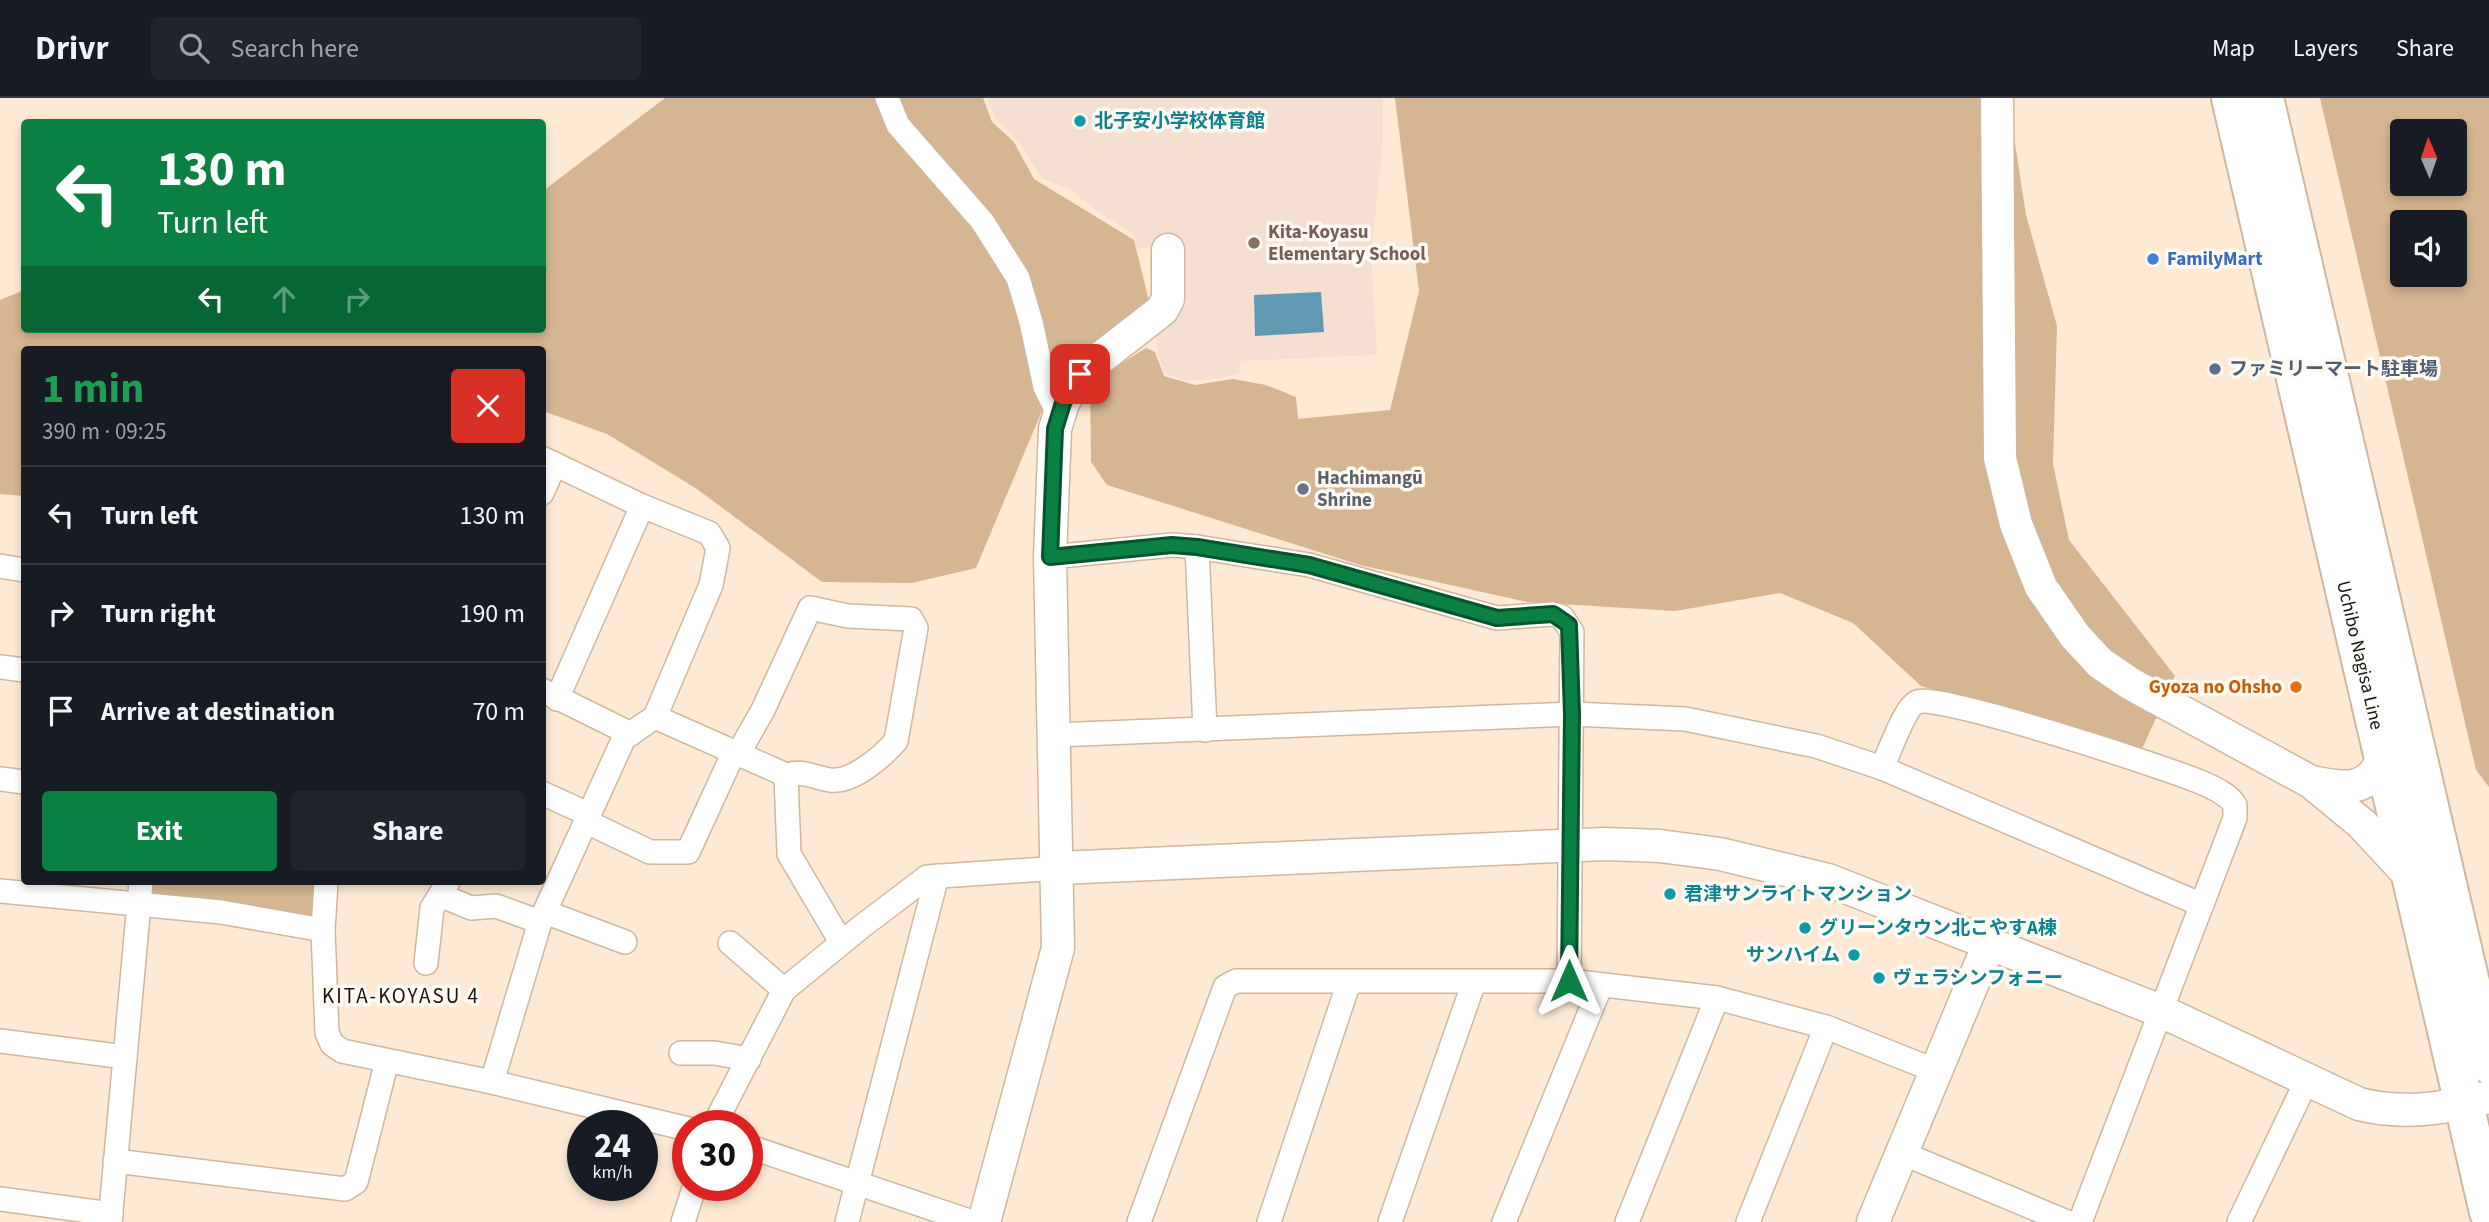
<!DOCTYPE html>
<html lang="en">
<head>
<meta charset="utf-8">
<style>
	body { margin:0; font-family:"Source Sans 3","Noto Sans JP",sans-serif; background:#20242c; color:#f1f3f6; height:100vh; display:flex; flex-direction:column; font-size:26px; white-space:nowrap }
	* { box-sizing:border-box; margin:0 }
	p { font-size:23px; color:#9ea1a6 }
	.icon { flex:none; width:38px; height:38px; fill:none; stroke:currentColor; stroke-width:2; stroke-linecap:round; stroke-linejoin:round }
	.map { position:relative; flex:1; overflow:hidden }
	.side { position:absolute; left:21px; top:248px; width:525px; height:539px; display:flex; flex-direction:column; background:#171b24; border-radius:7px; box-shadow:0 4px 10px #0003 }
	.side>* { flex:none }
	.hud { position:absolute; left:21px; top:21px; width:525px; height:214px; border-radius:7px; box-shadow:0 4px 10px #0003; background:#0b8043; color:#fff; overflow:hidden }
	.needle { width:46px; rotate:358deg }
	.buttons { position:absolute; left:2390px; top:21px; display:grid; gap:14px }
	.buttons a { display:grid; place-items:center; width:77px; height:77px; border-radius:7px; background:#171b24; box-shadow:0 4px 10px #0003; font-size:35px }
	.speed { position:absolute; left:567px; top:1012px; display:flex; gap:14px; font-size:35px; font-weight:700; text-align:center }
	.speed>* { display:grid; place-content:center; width:91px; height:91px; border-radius:50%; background:#171b24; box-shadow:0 4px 10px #0003; line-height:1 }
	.speed small { font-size:18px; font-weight:400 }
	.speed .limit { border:10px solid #d22; background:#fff; color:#111 }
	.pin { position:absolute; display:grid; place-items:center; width:60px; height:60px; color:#fff; margin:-30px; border-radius:14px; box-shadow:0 4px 10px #0006 }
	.me { position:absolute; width:77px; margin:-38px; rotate:0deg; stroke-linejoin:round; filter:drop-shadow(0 0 5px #0008) }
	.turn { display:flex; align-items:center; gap:24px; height:147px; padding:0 21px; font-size:32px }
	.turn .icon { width:91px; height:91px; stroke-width:2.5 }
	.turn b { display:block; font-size:49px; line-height:60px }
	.lanes { display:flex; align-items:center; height:66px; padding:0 21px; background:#0003; justify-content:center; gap:35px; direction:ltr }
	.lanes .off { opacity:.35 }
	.round { display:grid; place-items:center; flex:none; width:74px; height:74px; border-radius:7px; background:#20242c }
	.summary { display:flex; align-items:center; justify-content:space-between; height:119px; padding:0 21px }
	h1 { font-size:42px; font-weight:700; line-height:52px; color:#1e9e55 }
	.primary-button { display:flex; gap:14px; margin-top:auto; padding:14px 21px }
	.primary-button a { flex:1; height:80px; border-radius:7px; background:#0b8043; color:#fff; font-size:28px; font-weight:700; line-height:80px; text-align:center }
	.primary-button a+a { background:#20242c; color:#f1f3f6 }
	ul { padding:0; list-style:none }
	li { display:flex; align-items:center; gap:21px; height:98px; padding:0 21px; border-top:2px solid #363941 }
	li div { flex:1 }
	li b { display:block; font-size:26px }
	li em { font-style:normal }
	header { display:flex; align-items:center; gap:42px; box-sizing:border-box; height:98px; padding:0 35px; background:#171b24; border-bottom:2px solid #363941 }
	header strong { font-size:33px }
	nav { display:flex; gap:38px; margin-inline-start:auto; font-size:24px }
	.search { width:490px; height:63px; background:#20242c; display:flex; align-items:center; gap:18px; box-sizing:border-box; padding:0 24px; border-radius:7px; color:#9ea1a6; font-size:26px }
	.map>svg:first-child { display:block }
</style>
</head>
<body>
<header>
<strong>Drivr</strong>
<div class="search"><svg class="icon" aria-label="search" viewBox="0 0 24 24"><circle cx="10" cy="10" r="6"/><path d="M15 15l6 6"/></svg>Search here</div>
<nav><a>Map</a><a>Layers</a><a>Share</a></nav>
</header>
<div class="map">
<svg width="2489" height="1124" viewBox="0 0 2489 1124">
	<rect width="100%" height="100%" fill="#feead4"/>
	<path fill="#f4dfd1" d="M988 0H1383V44L1371 156 1377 257 1241 263 1239 276 1210 282H1183L1165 275 1158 257 1156 237 1168 222 1176 151 1137 150 1135 139 1127 131 1105 119 1070 92 1040 79 1024 51 995 20Z"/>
	<g fill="#d5b592" fill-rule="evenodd">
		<path d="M665 0H983L992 24 1014 44 1034 81 1134 142 1150 207 1062 265 976 470 912 485 822 484 697 391 607 336 543 313 542 252H24V398L0 396V202L24 192V231H542L543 93Z"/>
		<path d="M1395 0H2008L2026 117 2057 228 2053 366 2069 442 2175 578 2142 651 1921 588 1853 525 1780 495 1675 513 1527 504 1360 467 1107 387 1091 364 1090 285 1146 250 1155 254 1164 278 1195 287 1233 281 1266 287 1296 299 1298 321 1390 312 1419 193Z"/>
		<path d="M2320 0H2489V689L2476 672ZM2403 33H2455V86H2403ZM2403 124H2455V177H2403Z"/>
		<path d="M146 784H319L314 822 152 805Z"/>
	</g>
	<path fill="#609ab2" d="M1321 194 1324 234 1255 238 1254 197Z"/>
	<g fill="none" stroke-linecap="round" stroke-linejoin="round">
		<defs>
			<g id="street">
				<path d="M887 0 898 27 982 123 1018 180 1031 224 1045 289 1059 317"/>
				<path d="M542 395 555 366"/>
				<path d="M1197 449 1205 632"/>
				<path d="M1050 459 1172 447 1197 449 1309 467 1497 520 1553 516 1562 519 1572 534 1569 883"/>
				<path d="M0 468 24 472"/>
				<path d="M0 569 24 572"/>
				<path d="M542 592 631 636"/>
				<path d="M557 601 642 408"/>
				<path d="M655 619 786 677C804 672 812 679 830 682 852 685 882 659 896 643L916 530 911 521 848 518 810 510 763 612 738 656"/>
				<path d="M1055 637 1572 616 1685 621 1816 648 1882 670 2202 807"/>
				<path d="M1882 670C1888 657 1905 609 1917 604 1936 594 2174 672 2205 686 2216 691 2229 697 2235 707V720L2080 1124"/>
				<path d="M786 677 789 756 841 844"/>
				<path d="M0 681 24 684"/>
				<path d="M542 695 590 717"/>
				<path d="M587 724 650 754H688L734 654"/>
				<path d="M326 784 323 832 327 935 332 946 342 953 492 984 688 1031"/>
				<path d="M0 793 221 814 323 832"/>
				<path d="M440 797 471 810 496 808 540 824"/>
				<path d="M545 814 625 844"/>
				<path d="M730 845 784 892"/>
				<path d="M426 865 432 810 448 784"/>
				<path d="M0 943 125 959"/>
				<path d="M681 955H714L749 961"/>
				<path d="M492 984 540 824 624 640 655 619 711 487 718 450 709 435 642 408 542 360"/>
				<path d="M714 1027 784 892 861 829 927 779 1059 770"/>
				<path d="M747 1048 972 1124"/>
				<path d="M1902 1055 2067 1124"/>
				<path d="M115 1063 345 1091 356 1084 387 963"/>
				<path d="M0 1101 111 1116"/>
				<path d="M110 1124 141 784"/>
				<path d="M683 1124 695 1087"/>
				<path d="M847 1124 937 778"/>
				<path d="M1139 1124 1225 889 1236 883H1569L1717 900 1826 929 1936 973"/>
				<path d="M1269 1124 1349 884"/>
				<path d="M1390 1124 1474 884"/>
				<path d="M1504 1124 1601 887"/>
				<path d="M1627 1124 1717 900"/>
				<path d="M1748 1124 1826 929"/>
				<path d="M2239 1124 2307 982"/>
			</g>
			<g id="secondary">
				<path d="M1997 0 2000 360 2016 426 2041 489 2075 538 2100 565 2131 586 2311 684 2362 726 2413 781"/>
				<path d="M2311 684C2344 691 2370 695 2384 658"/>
				<path d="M1059 770 1605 746 1660 748 1720 756 1828 782 2163 914 2359 1006C2403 1017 2445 1011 2489 999"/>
				<path d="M984 1124 1058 850 1050 459 1055 331 1063 305 1080 276 1162 212 1168 201V152"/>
				<path d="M1873 1124 1989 846"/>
			</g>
			<g id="highway">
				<path id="s1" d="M2231 0 2489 1114"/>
				<path d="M2264 0 2489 966"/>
			</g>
		</defs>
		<use href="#street" stroke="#cfb79d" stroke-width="26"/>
		<use href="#secondary" stroke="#cfb79d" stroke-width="35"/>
		<use href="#highway" stroke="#cfb79d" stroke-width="42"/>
		<use href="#street" stroke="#fff" stroke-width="23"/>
		<use href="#secondary" stroke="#fff" stroke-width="32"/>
		<use href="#highway" stroke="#fff" stroke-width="38"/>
	</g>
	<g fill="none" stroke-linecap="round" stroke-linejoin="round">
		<defs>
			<path id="route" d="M1080 276 1063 305 1055 331 1050 459 1172 447 1197 449 1309 467 1497 520 1553 516 1569 527 1572 616 1569 883"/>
		</defs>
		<use href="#route" stroke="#07532c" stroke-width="18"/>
		<use href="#route" stroke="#0b8043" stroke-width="12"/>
	</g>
	<g fill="#0f9aa8" stroke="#fffaf4" stroke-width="2.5">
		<circle cx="1080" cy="23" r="7"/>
		<circle cx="1670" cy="796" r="7"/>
		<circle cx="1805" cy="830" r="7"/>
		<circle cx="1854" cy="857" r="7"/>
		<circle cx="1879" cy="880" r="7"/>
	</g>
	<circle fill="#8d6e63" stroke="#fffaf4" stroke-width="2.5" cx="1254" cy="145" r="7"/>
	<circle fill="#3f7fe0" stroke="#fffaf4" stroke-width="2.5" cx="2153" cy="161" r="7"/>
	<circle fill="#5c6f8a" stroke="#fffaf4" stroke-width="2.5" cx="2215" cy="271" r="7"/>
	<circle fill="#6b7280" stroke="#fffaf4" stroke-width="2.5" cx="1303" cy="391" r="7"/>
	<circle fill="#e8710a" stroke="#fffaf4" stroke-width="2.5" cx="2296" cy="589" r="7"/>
	<g text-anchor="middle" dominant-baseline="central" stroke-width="7" stroke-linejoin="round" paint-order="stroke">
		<g font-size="19" font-weight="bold" fill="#0d838f" stroke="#fffaf4" text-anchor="start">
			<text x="1094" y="23">北子安小学校体育館</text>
			<text x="1684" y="796">君津サンライトマンション</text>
			<text x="1819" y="830">グリーンタウン北こやすA棟</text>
			<text x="1840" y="857" text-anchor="end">サンハイム</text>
			<text x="1893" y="880">ヴェラシンフォニー</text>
		</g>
		<g font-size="19" font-weight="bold" fill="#785e54" stroke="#fffaf4" text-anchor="start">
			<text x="1268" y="134">Kita-Koyasu<tspan x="1268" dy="22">Elementary School</tspan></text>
		</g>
		<g font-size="19" font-weight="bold" fill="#366cbe" stroke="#fffaf4" text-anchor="start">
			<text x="2167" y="161">FamilyMart</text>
		</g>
		<g font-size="19" font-weight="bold" fill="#4e5e75" stroke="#fffaf4" text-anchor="start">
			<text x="2229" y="271">ファミリーマート駐車場</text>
		</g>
		<g font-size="19" font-weight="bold" fill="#5b616d" stroke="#fffaf4" text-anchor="start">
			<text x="1317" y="380">Hachimangū<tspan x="1317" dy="22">Shrine</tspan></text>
		</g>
		<g font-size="19" fill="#1a1108" stroke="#fffaf4">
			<text stroke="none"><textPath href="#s1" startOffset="572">Uchibo Nagisa Line</textPath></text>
		</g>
		<g font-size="19" font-weight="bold" fill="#c56008" stroke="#fffaf4" text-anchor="end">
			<text x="2282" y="589">Gyoza no Ohsho</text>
		</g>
		<g font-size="21" letter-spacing="2" fill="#1a1108" stroke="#fffaf4">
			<text x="401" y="898">KITA-KOYASU 4</text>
		</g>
	</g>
</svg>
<div class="buttons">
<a><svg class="needle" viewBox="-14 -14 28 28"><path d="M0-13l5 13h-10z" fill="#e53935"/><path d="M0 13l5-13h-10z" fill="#9ea1a6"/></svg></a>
<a><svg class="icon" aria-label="sound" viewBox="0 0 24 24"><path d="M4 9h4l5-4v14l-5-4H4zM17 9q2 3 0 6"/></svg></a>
</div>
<div class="speed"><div>24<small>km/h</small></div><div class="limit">30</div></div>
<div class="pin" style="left:1080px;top:276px;background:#d93025"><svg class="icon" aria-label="arrive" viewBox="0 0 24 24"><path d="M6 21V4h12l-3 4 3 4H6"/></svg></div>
<svg class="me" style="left:1569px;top:883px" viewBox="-20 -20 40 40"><path d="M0-17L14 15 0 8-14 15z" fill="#0b8043" stroke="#fff" stroke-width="4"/></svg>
<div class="hud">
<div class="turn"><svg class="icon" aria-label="left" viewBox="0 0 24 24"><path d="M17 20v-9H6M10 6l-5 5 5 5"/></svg><div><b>130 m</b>Turn left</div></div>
<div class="lanes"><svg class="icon" aria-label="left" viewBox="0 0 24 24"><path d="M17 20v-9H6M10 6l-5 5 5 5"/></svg><svg class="icon off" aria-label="ahead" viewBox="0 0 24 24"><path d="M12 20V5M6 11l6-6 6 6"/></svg><svg class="icon off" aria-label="right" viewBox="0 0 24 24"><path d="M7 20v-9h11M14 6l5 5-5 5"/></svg></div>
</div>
<section class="side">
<div class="summary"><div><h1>1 min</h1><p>390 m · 09:25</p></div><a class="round" style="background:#d93025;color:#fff"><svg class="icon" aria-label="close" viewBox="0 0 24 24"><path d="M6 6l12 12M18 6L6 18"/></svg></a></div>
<ul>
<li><svg class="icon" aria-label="left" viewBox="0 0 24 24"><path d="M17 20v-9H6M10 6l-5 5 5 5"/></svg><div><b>Turn left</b></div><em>130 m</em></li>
<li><svg class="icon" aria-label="right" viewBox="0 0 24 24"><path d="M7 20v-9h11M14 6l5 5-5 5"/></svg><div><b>Turn right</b></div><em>190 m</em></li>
<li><svg class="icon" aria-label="arrive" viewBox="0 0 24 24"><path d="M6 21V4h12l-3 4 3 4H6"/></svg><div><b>Arrive at destination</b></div><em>70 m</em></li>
</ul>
<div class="primary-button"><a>Exit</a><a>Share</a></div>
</section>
</div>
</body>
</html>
